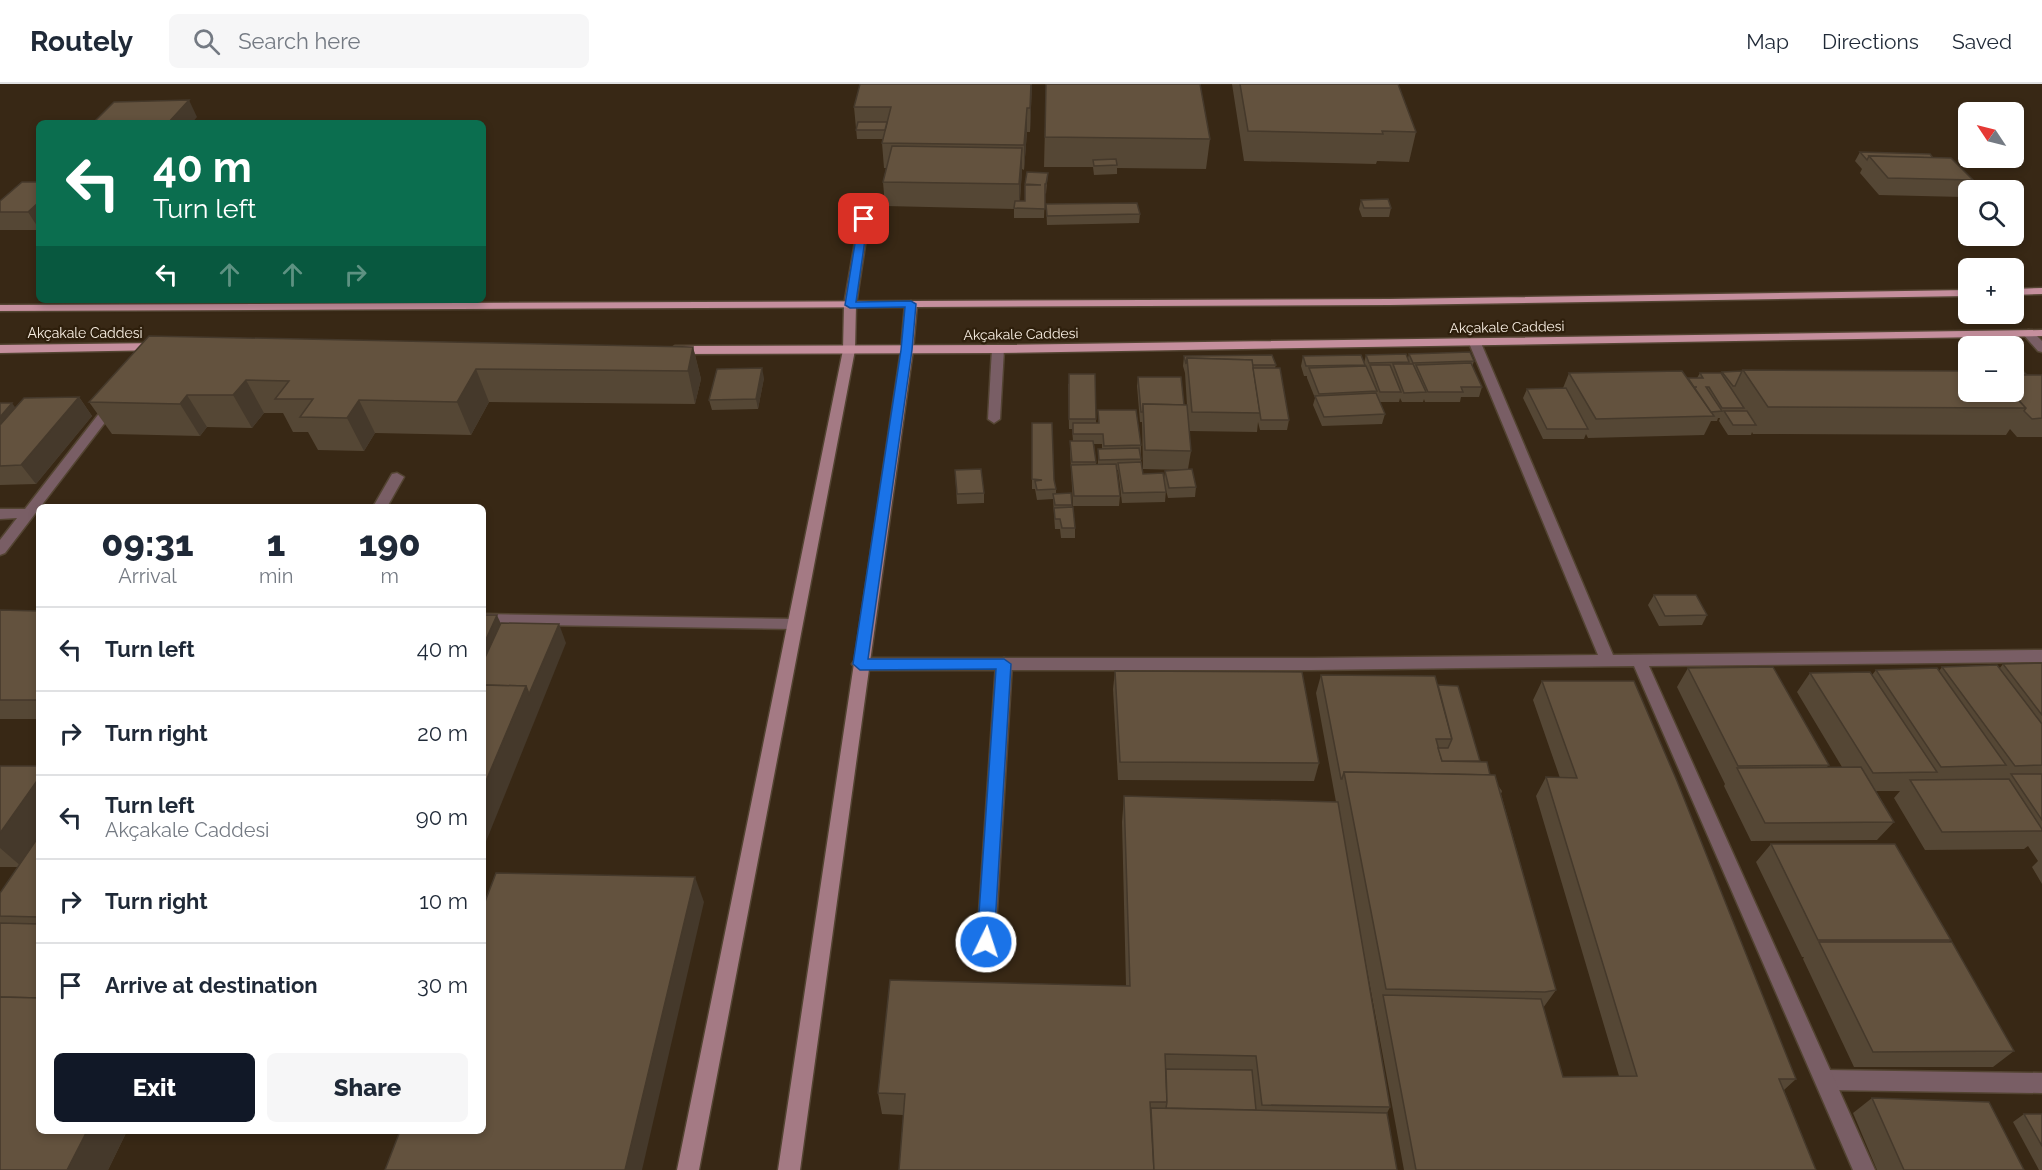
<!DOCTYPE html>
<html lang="en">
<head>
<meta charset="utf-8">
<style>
	body { margin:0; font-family:Raleway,sans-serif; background:#f6f6f7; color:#1f2937; height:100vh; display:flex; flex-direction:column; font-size:22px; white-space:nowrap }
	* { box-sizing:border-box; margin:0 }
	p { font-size:20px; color:#747a83 }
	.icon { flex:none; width:33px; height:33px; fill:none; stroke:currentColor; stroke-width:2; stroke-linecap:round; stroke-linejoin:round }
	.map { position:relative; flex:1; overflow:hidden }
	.sheet { position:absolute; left:36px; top:420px; width:450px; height:630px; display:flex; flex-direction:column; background:#fff; border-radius:9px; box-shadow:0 3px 9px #0003 }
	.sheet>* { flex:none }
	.hud { position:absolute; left:36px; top:36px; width:450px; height:183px; border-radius:9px; box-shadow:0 3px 9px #0003; background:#0b6e4f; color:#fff; overflow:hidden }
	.needle { width:39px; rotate:305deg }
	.buttons { position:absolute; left:1958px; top:18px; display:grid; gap:12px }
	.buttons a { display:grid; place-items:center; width:66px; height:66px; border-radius:9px; background:#fff; box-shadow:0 3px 9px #0003; font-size:30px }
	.pin { position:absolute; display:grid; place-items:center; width:51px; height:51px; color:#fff; margin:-26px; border-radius:12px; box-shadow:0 3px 9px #0006 }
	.me { position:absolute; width:66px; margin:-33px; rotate:4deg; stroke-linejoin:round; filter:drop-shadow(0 0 4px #0008) }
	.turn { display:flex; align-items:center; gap:21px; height:126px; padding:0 18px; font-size:27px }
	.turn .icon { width:78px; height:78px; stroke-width:2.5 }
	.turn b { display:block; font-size:42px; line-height:51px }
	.lanes { display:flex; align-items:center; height:57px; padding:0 18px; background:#0003; justify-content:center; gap:30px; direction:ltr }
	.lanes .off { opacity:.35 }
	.eta { display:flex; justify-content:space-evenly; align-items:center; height:102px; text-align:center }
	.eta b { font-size:36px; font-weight:800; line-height:42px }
	.button { display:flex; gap:12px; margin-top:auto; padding:12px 18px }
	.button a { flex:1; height:69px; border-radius:9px; background:#111827; color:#fff; font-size:24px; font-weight:800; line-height:69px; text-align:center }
	.button a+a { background:#f6f6f7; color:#1f2937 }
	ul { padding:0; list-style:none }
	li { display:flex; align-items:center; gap:18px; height:84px; padding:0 18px; border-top:2px solid #e0e1e3 }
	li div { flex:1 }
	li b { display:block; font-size:22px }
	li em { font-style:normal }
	header { display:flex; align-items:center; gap:36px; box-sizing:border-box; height:84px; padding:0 30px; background:#fff; border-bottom:2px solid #e0e1e3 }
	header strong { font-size:28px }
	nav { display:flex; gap:33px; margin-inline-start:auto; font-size:21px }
	.search { width:420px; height:54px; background:#f6f6f7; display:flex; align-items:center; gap:15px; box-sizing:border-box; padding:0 21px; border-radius:9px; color:#747a83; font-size:22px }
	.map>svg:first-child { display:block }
</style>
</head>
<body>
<header>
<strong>Routely</strong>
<div class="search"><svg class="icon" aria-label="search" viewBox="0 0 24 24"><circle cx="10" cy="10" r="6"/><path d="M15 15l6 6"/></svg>Search here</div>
<nav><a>Map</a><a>Directions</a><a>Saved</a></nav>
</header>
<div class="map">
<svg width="2042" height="1086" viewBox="0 0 2042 1086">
	<rect width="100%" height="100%" fill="#382815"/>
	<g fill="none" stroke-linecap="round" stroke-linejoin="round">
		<defs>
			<g id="service">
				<path d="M864 132 869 135 856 221 850 224 844 221 859 135Z"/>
				<path d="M998 261 1004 265 1000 335 994 339 988 335 992 265Z"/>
				<path d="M397 389 404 393 387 423H373L392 390Z"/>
				<path d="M1004 574 1009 576 1012 580 995 858 993 864 986 866 979 864 977 858 996 580 999 576Z"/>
				<path d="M1826 986 2042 989V1009L1826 1006 1819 1003 1816 996 1819 989Z"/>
			</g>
			<g id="minor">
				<path d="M2028 246 2032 247 2042 257V268L2038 267 2022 249Z"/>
				<path d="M1475 255 1481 259 1613 571 2042 566V578L1649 582 1875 1086H1853L1634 582 1312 586H860L855 584 852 580 855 576 860 574H1312L1598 571 1469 259Z"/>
				<path d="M112 317 118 321 116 324 5 469 0 471V456L17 434 0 435V425H25L108 318Z"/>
				<path d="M483 530 795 535 800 536 802 540 800 544 795 545 483 540Z"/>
			</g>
			<g id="secondary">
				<path d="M911 217 917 220 913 266 800 1086H778L901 266 905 220Z"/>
				<path d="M850 218 856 221 855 266 699 1086H677L843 266 844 221Z"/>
			</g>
			<g id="primary">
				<path d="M2042 204V210L2013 211V205Z"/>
				<path d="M1968 206V212L1390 221 0 227V221L1390 215Z"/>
				<path d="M2042 246V252L998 269 675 270 669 266 675 262 998 261Z"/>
				<path d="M159 259 165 263 163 266 0 269V261Z"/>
			</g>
		</defs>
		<use href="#service" stroke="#534432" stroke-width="3"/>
		<use href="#minor" stroke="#534432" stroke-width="3"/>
		<use href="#secondary" stroke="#534432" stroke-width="3"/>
		<use href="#primary" stroke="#534432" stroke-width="3"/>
		<use href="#service" fill="#795e65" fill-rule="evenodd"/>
		<use href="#minor" fill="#795e65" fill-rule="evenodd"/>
		<use href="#secondary" fill="#a47a84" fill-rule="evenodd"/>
		<use href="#primary" fill="#c58f9d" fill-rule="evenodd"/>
	</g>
	<g fill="#554735" fill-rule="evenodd">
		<path d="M1032 0 1030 48H1027L1024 86 1022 85 1020 117H1025V100L1048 89 1046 110 1045 109 1044 134H1014V125L885 122 883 98 886 84H884L882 59 883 55H857L854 23Z"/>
		<path d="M1046 0 1210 55 1206 85 1117 84V90L1094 91 1093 83H1044Z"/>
		<path d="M1232 0H1398L1416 48 1409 78 1377 77 1376 80 1244 77Z"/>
		<path d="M1860 68 1933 74 1973 96 1963 113 1879 111 1860 89 1862 85 1855 77Z"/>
		<path d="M39 98V146H0V117Z"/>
		<path d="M1361 116 1391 124 1389 133H1362L1359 125Z"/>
		<path d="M1046 120 1140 130 1139 139 1047 141Z"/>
		<path d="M149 252 693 263 701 295 695 320 489 318 471 351 375 349 364 367 318 366 308 348H293L283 329H264L252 344 207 343 200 352 112 350 89 318Z"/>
		<path d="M1409 270 1474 277 1472 283 1482 303 1479 313H1461L1460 318H1425L1424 315 1423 318H1402L1400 314 1399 318H1379L1385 330 1382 340 1322 342 1313 321 1315 314 1307 294V292H1304L1301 282 1303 272 1364 279 1366 271 1408 274Z"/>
		<path d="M1184 272 1276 281 1275 284 1289 336 1287 346H1260L1258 338 1257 348 1189 347 1191 367 1188 385 1196 403 1195 413 1168 414 1166 406 1165 418 1122 419 1118 386H1117L1120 412 1119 422H1073L1070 367V357H1073L1072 345H1069L1068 300 1095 290 1096 339H1098V326L1141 361V378L1143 390 1164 395 1165 387 1183 386 1143 385 1142 338H1140L1137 302 1138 293 1184 321H1187L1185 289 1183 282ZM1094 360H1102V365H1098V380H1096Z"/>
		<path d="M1743 286 2042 291V353H2017L2010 345 2006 351 1753 350 1752 348 1751 351H1728L1719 337 1720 334H1718L1717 337H1711L1704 351 1588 354 1586 350 1584 355H1543L1523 314 1527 305 1563 304 1569 289 1688 294H1697L1700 289 1721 290 1722 288 1742 287Z"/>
		<path d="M764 294 758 325 712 326 709 316Z"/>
		<path d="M79 313 92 332 36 400 0 401V319L16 324Z"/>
		<path d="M1032 339 1054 396 1056 405V410L1072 421 1075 444V454H1061L1060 445H1055L1053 415 1037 416 1035 405H1032Z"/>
		<path d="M955 386 984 409V419L957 420Z"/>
		<path d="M1654 511 1707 531 1702 541 1659 542 1648 521Z"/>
		<path d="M0 526 39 527V635H0Z"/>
		<path d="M2042 579V800L2032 783 2038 777 2028 762 2024 765 1925 766 1894 714 1900 707H1876L1894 738 1877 756 1751 757 1724 702 1725 700 1677 603 1688 584 1829 681 1827 683H1842L1797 608 1810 589 1872 591 1876 586 1939 587 1942 583 1999 585 2003 580Z"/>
		<path d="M1115 587 1319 679 1314 697 1118 696 1113 605Z"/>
		<path d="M1321 591 1438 601 1480 677 1502 707 1501 710 1556 906 1543 924 1563 993 1619 992 1536 712 1546 693 1560 694 1533 616 1542 597 1796 995 1784 1006 1816 1086H1404L1360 848 1390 1023 1387 1029 903 1031 882 1030 878 1009 1126 902 1122 738 1124 712 1336 718 1316 609Z"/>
		<path d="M0 682H39V1047H127L108 1086H0V809L18 783H0Z"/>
		<path d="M1771 760 1951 856 1949 858 2014 967 1993 983H1854L1803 875 1804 873H1802L1756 778Z"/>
		<path d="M1872 1014 2024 1086H1877L1853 1029Z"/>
		<path d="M2024 1030H2042V1086H2039L2013 1038Z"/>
	</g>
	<g fill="#45392b">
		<path d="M1031 0H1032L1030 48V24Z"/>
		<path d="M189 16 197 33 192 39H168Z"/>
		<path d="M1027 24V48L1024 86V61Z"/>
		<path d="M1022 64V88L1019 125V100Z"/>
		<path d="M39 118V145L28 128Z"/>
		<path d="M693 263 701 295 695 320 688 287Z"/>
		<path d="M762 284 764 294 758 325 756 315Z"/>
		<path d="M476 285 489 318 471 351 457 318Z"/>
		<path d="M246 296 264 329 252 344 233 311Z"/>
		<path d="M187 311 207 343 200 352 180 320Z"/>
		<path d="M79 313 92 332 36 400 21 381Z"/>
		<path d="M359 316 375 349 364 367 347 334Z"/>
		<path d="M12 319 26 338 0 368V333Z"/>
		<path d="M497 531 509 558 483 609V562Z"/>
		<path d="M559 540 566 559 483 765V704L526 602Z"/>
		<path d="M39 694V758L22 783 0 764V749Z"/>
		<path d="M695 793 704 818 642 1086H625Z"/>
		<path d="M87 1047H127L108 1086H67Z"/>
	</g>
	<g fill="#63523e" stroke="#45392b" stroke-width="1.5">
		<path d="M860 0H1031L1030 24H1027L1024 61 882 59 891 23H854Z"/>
		<path d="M1046 0H1200L1210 55 1045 53Z"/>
		<path d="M1240 0H1398L1416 48 1382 47 1383 50 1248 47Z"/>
		<path d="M189 16 168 39H93L114 18Z"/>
		<path d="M858 38H887L885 46H856Z"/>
		<path d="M892 62 1022 64 1019 100 883 98Z"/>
		<path d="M1860 68 1930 70 1933 74 1869 72 1867 76Z"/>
		<path d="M1869 72 1951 74 1973 96 1888 94Z"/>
		<path d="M1116 75 1117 81 1094 82 1093 76Z"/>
		<path d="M1027 88 1048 89 1046 100H1045V125L1014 124 1015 117H1025V101H1041L1025 100Z"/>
		<path d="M22 98H39V118L28 128H0V117Z"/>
		<path d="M1388 115 1391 124H1364L1361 116Z"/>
		<path d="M1137 119 1140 130 1047 132 1046 120Z"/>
		<path d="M149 252 693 263 688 287 476 285 457 318 359 316 347 334 300 333 313 315H275L289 297 246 296 233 311H187L180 320 89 318Z"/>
		<path d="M1470 268 1474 277 1413 279 1409 270Z"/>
		<path d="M1406 270 1409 278 1369 279 1366 271Z"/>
		<path d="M1272 271 1276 281H1252V276L1187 274 1186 280 1184 272Z"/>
		<path d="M1361 271 1365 281 1306 282 1303 272Z"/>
		<path d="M1187 274 1252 276 1260 329 1192 328Z"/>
		<path d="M1471 279 1482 303H1461L1463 308H1428L1416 281Z"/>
		<path d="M1393 280H1413L1426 308 1404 309Z"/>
		<path d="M2013 280H2016L2027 291H2013Z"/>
		<path d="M1370 281H1390L1401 308H1380Z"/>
		<path d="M1366 282 1377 307 1319 310 1309 284Z"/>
		<path d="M762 284 756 315 709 316 717 285Z"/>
		<path d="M1253 284H1280L1289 336H1261Z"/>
		<path d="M1743 286 1968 287V308H2011L2026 324 1768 323Z"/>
		<path d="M1682 287 1714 332 1596 335 1569 289Z"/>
		<path d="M1742 287 1735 302H1733L1722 288Z"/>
		<path d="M1700 289H1721L1744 324H1722L1709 303H1706L1722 327 1711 328 1694 303H1697H1694L1688 294H1703Z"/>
		<path d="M1069 290H1095L1096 335H1069Z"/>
		<path d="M2013 291H2042V334L2032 335 2024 327 2026 324 2011 308H2013Z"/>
		<path d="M1138 293H1181L1184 321 1143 320V328H1141Z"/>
		<path d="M1566 304 1588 345H1547L1527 305Z"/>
		<path d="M1376 309 1385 330 1324 333 1315 312Z"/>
		<path d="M79 313 21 381 0 382V341L24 314Z"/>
		<path d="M0 319H12L0 333Z"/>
		<path d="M1143 320 1187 321 1191 367 1145 366Z"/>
		<path d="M1098 326H1136L1141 361 1104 362 1103 350H1073V339H1099Z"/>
		<path d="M1724 327H1747L1756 341H1733Z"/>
		<path d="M1032 339H1052L1054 396 1056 405 1037 406 1035 397 1042 396 1032 395Z"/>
		<path d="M1070 357H1093L1096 378H1072Z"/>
		<path d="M1139 364 1141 375 1099 376 1098 365Z"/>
		<path d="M1141 378 1143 390 1163 389 1166 408 1123 409 1118 379Z"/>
		<path d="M1116 380 1120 412H1074L1071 381Z"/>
		<path d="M981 385 984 409 957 410 955 386Z"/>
		<path d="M1192 385 1196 403 1169 404 1165 387Z"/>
		<path d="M1071 409 1072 421H1055L1053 410Z"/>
		<path d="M1073 423 1075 444H1062L1060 435H1055L1054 424Z"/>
		<path d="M1654 511H1696L1707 531 1665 532Z"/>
		<path d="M0 526 39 527V616H0Z"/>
		<path d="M483 531H497L483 562Z"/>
		<path d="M501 539 559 540 529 610 526 602 483 601V578Z"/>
		<path d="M2042 579V631L2003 580Z"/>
		<path d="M1997 581 2042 640V681L2015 682 1942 583Z"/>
		<path d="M1773 583 1829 681 1738 682 1688 584Z"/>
		<path d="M1937 584 2006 681 1941 683 1876 586Z"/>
		<path d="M1115 587 1302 588 1319 679 1120 678Z"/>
		<path d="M1870 588 1937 688 1873 689 1810 589Z"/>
		<path d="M1321 591 1435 592 1452 655H1436L1442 677 1487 678 1490 691 1344 688 1342 695H1341Z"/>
		<path d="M1542 597H1634L1677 697 1796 995H1779L1816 1086H1416L1383 911 1541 915 1563 993 1637 992 1546 693 1577 694Z"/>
		<path d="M483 601 526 602 483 704Z"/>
		<path d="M1438 601 1458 602 1480 677H1442L1438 664H1448L1452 655Z"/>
		<path d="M0 682H39V694L0 749Z"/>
		<path d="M1861 683 1894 738 1765 739 1737 684Z"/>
		<path d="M1344 688 1495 691 1556 906 1545 908 1386 905Z"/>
		<path d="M2011 690H2042V736Z"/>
		<path d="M2009 695 2042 745V747L1942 748 1910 696Z"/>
		<path d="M1124 712 1338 718 1390 1023 1262 1021 1256 972 1165 970 1167 1018H1150L1154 1086H899L905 1010 878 1009 890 896 1130 902Z"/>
		<path d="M39 752V833L0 832V809Z"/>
		<path d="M1771 760H1895L1951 856H1818Z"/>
		<path d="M496 789 695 793 625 1086H385L400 1047H483V823Z"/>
		<path d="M0 839 39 840V914L0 913Z"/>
		<path d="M1819 858H1952L2014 967 1873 968Z"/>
		<path d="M0 913 39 914V1047H87L67 1086H0Z"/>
		<path d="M1166 985 1252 986 1256 1026 1166 1024 1167 1018Z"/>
		<path d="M1872 1014 1989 1018 2024 1086H1904Z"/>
		<path d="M1151 1024 1387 1029 1397 1086H1154Z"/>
		<path d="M2024 1030H2042V1062Z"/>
	</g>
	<path fill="#1a73e8" stroke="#114b97" stroke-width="1.5" d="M864 132 868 135 856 218 911 217 916 220 912 266 868 575H1004L1011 580 994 858 992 864 986 866 980 864 977 858 996 585 860 586 853 580 901 266 905 223 850 224 845 221 859 135Z"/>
	<g text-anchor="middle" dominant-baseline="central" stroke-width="4.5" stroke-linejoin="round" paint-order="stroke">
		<g font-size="14" fill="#faf0e4" stroke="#2e1f0c">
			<text transform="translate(1507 243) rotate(-1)">Akçakale Caddesi</text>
			<text x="85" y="249">Akçakale Caddesi</text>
			<text transform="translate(1021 250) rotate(-1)">Akçakale Caddesi</text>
		</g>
	</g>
</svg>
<div class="buttons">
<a><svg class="needle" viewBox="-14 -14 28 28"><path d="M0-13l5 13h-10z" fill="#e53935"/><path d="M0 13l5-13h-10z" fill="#747a83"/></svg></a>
<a><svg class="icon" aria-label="search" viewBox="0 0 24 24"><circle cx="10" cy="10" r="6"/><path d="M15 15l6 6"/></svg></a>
<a>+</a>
<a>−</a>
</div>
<div class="pin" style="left:864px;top:135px;background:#d93025"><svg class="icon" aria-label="arrive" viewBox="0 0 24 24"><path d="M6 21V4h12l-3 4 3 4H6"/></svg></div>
<svg class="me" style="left:986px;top:858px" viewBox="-20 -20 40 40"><circle r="17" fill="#1a73e8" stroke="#fff" stroke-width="3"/><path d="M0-11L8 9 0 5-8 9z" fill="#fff"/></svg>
<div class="hud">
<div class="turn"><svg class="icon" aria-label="left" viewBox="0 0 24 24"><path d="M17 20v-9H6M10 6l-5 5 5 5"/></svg><div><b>40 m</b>Turn left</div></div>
<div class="lanes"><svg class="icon" aria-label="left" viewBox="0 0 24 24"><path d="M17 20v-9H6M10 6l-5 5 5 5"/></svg><svg class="icon off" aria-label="ahead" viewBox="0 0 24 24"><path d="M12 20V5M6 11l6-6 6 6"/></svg><svg class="icon off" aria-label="ahead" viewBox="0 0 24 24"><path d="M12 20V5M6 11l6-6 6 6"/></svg><svg class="icon off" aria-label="right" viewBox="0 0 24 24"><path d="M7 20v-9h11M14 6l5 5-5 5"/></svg></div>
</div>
<section class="sheet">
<div class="eta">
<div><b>09:31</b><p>Arrival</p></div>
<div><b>1</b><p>min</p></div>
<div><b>190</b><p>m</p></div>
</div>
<ul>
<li><svg class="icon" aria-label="left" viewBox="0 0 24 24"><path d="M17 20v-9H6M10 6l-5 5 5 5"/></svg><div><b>Turn left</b></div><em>40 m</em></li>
<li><svg class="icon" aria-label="right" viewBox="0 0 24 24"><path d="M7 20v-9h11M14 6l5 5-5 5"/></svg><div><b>Turn right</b></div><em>20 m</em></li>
<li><svg class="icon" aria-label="left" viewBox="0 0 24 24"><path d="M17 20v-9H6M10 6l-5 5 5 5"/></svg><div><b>Turn left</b><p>Akçakale Caddesi</p></div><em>90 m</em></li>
<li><svg class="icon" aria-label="right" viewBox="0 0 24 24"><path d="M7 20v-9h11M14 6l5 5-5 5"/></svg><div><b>Turn right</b></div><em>10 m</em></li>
<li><svg class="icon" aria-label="arrive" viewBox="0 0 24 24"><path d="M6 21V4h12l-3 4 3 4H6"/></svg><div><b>Arrive at destination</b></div><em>30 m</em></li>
</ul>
<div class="button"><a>Exit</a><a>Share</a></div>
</section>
</div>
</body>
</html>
